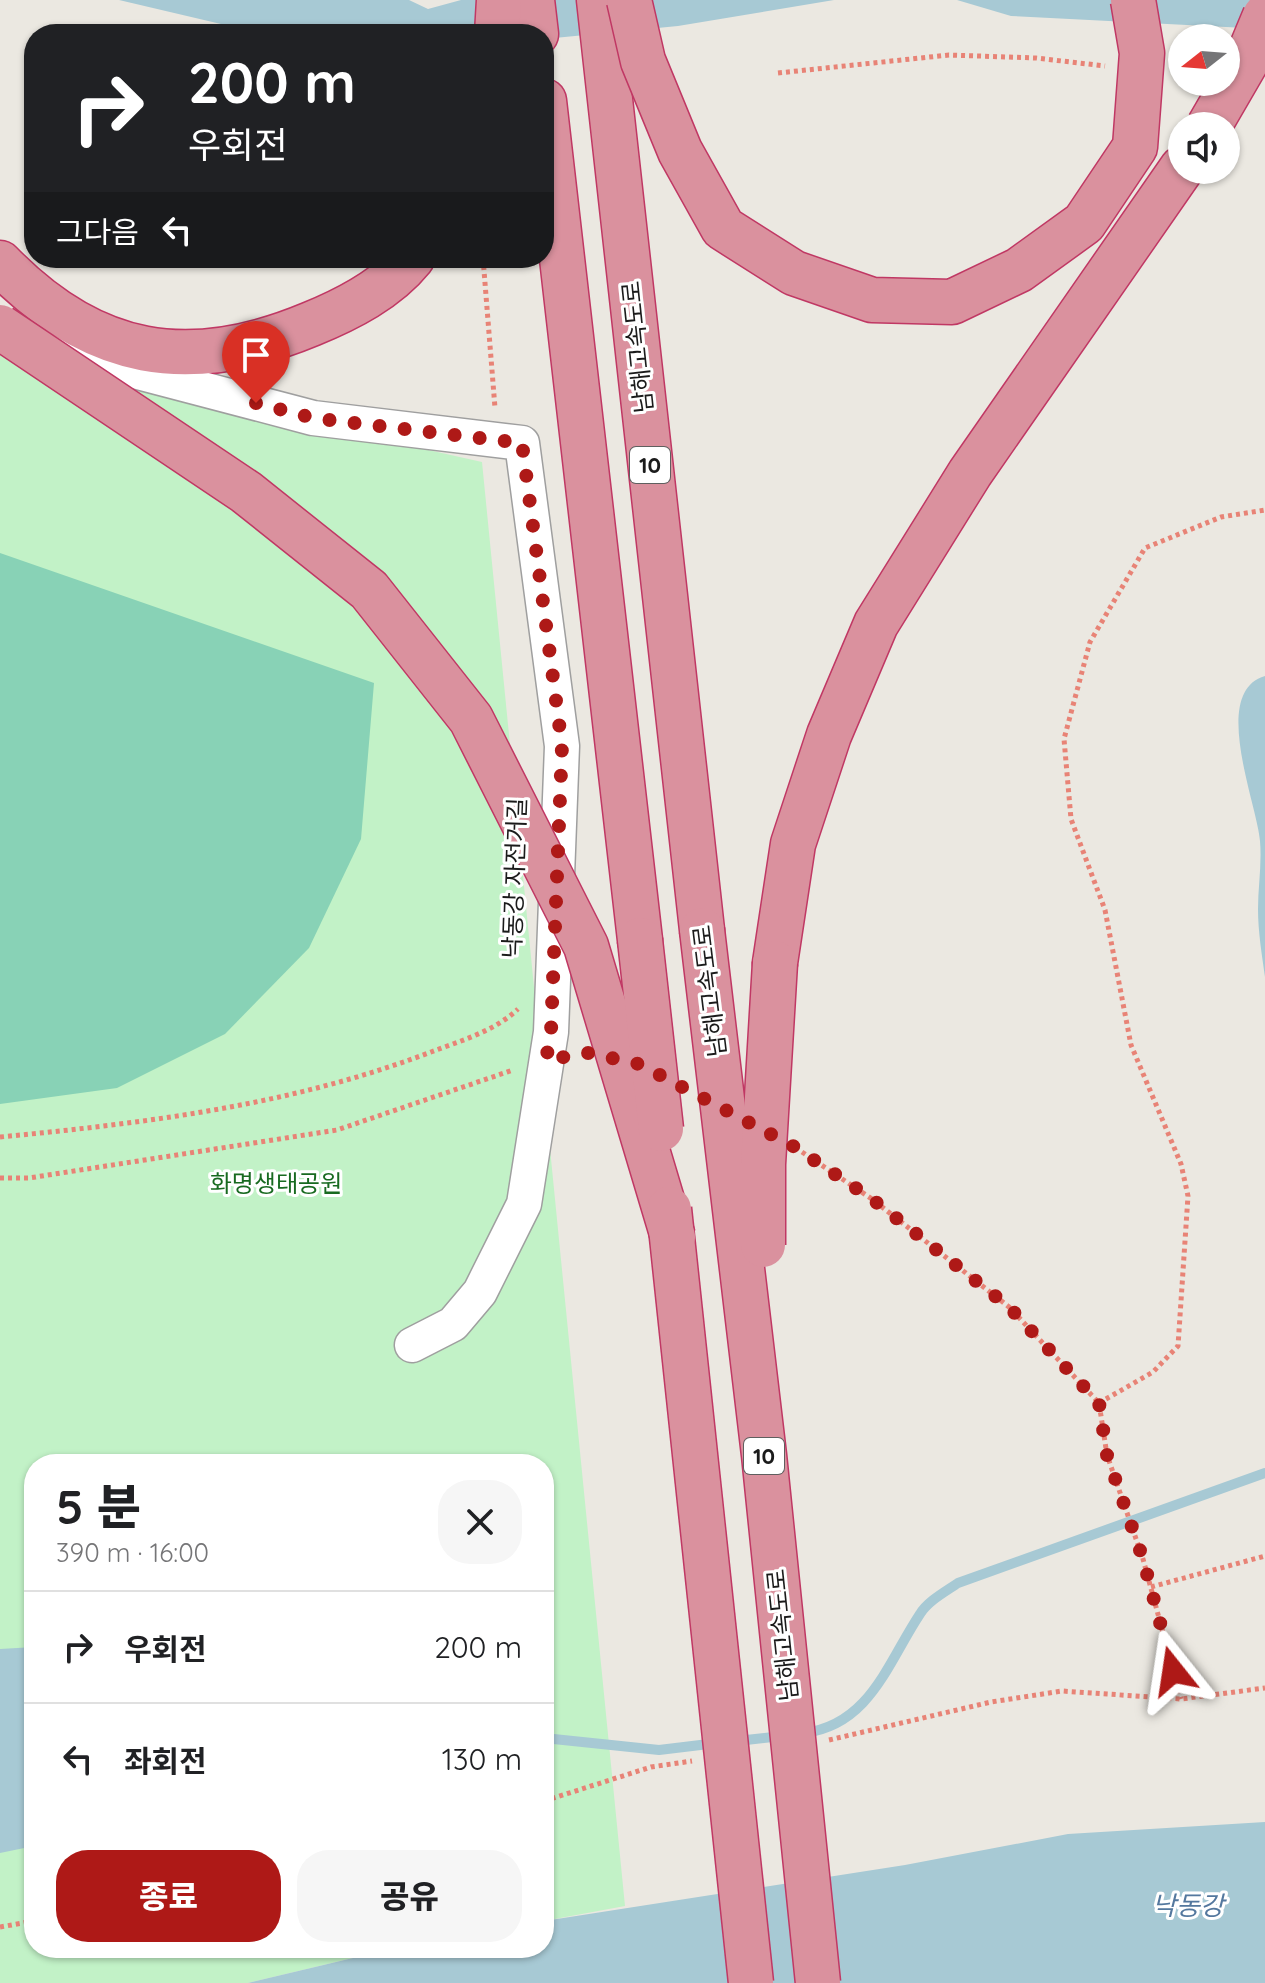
<!DOCTYPE html>
<html lang="ko">
<head>
<meta charset="utf-8">
<style>
	body { margin:0; font-family:Quicksand,"Noto Sans KR",sans-serif; background:#f6f6f6; color:#202124; height:100vh; display:flex; flex-direction:column; font-size:30px; white-space:nowrap }
	* { box-sizing:border-box; margin:0 }
	p { font-size:26px; color:#757577 }
	.icon { flex:none; width:44px; height:44px; fill:none; stroke:currentColor; stroke-width:2; stroke-linecap:round; stroke-linejoin:round }
	.map { position:relative; flex:1; overflow:hidden }
	.drawer { position:absolute; left:24px; top:1454px; width:530px; height:504px; display:flex; flex-direction:column; background:#fff; border-radius:32px; box-shadow:0 2px 6px #0004 }
	.drawer>* { flex:none }
	.guide { position:absolute; left:24px; top:24px; width:530px; height:244px; border-radius:32px; box-shadow:0 2px 6px #0004; background:#202124; color:#fff; overflow:hidden }
	.needle { width:52px; rotate:253deg }
	.controls { position:absolute; left:1168px; top:24px; display:grid; gap:16px }
	.controls a { display:grid; place-items:center; width:72px; height:72px; border-radius:50%; background:#fff; box-shadow:0 2px 6px #0004; font-size:40px }
	.pin { position:absolute; display:grid; place-items:center; width:68px; height:68px; color:#fff; margin:-82px -34px; border-radius:50% 50% 50% 0; rotate:-45deg; box-shadow:0 0 8px #0007 }
	.pin .icon { rotate:45deg }
	.me { position:absolute; width:88px; margin:-44px; rotate:345deg; stroke-linejoin:round; filter:drop-shadow(0 0 6px #0008) }
	.turn { display:flex; align-items:center; gap:28px; height:168px; padding:0 32px; font-size:36px }
	.turn .icon { width:104px; height:104px; stroke-width:2.5 }
	.turn b { display:block; font-size:56px; line-height:68px }
	.then { display:flex; align-items:center; height:76px; padding:0 32px; background:#0003; gap:16px; font-size:30px }
	.round { display:grid; place-items:center; flex:none; width:84px; height:84px; border-radius:32px; background:#f6f6f6 }
	.overview { display:flex; align-items:center; justify-content:space-between; height:136px; padding:0 32px }
	h1 { font-size:48px; font-weight:800; line-height:60px }
	.button { display:flex; gap:16px; margin-top:auto; padding:16px 32px }
	.button a { flex:1; height:92px; border-radius:32px; background:#ae1917; color:#fff; font-size:32px; font-weight:800; line-height:92px; text-align:center }
	.button a+a { background:#f6f6f6; color:#202124 }
	ul { padding:0; list-style:none }
	li { display:flex; align-items:center; gap:24px; height:112px; padding:0 32px; border-top:2px solid #e0e0e0 }
	li div { flex:1 }
	li b { display:block; font-size:30px }
	li em { font-style:normal }
	.map>svg:first-child { display:block }
</style>
</head>
<body>
<div class="map">
<svg width="1265" height="1983" viewBox="0 0 1265 1983">
	<rect width="100%" height="100%" fill="#ebe8e1"/>
	<path fill="#c2f2c7" d="M0 354 482 462 625 1906 544 1921V1464H34V1948H395L248 1983H0Z"/>
	<path fill="#88d2b6" d="M0 553 374 683 361 839 309 948 225 1034 117 1088 0 1104Z"/>
	<g fill="#a7c9d4">
		<path d="M119 0H409L428 9 461 0H834L678 26 544 39V34H263Z"/>
		<path d="M957 0H1265V29L1011 16Z"/>
		<path d="M1265 676V977C1262 955 1258 932 1258 909 1258 887 1262 864 1260 841 1257 803 1210 692 1265 676Z"/>
		<path d="M34 1647V1846L0 1853V1649Z"/>
		<path d="M1265 1822V1983H248L395 1948H544V1921L905 1865 1068 1834Z"/>
	</g>
	<g fill="none" stroke-linecap="round" stroke-linejoin="round">
		<g stroke="#a7c9d4" stroke-width="10">
			<path d="M804 1733C870 1725 888 1662 920 1614 928 1601 945 1592 958 1583L1265 1473"/>
			<path d="M544 1738 659 1750 717 1743"/>
			<path d="M737 1741 781 1736"/>
		</g>
		<defs>
			<path id="street" d="M43 347 313 418 522 443 562 746 551 1032 524 1204 480 1292 453 1324 412 1345"/>
			<g id="highway">
				<path d="M532 0 536 34"/>
				<path d="M599 0 702 930"/>
				<path d="M497 34 499 0"/>
				<path d="M544 101 640 940"/>
				<path d="M0 263C93 359 189 375 311 324 348 309 387 289 412 258"/>
				<path d="M775 963 793 844 829 735 876 624 970 473 1182 168"/>
			</g>
		</defs>
		<use href="#street" stroke="#9f9f9f" stroke-width="37"/>
		<use href="#highway" stroke="#c03864" stroke-width="47"/>
		<g stroke="#e88376" stroke-width="5" stroke-dasharray="4 4" stroke-linecap="butt">
			<path d="M778 73 949 55 1036 58 1105 66"/>
			<path d="M483 258 495 408"/>
			<path d="M0 1137C147 1123 292 1105 431 1052 460 1041 495 1031 518 1009"/>
			<path d="M802 1152 872 1199 1009 1307 1099 1403 1107 1455 1143 1559 1181 1699"/>
			<path d="M0 1178H29L337 1130 513 1070"/>
			<path d="M1099 1403 1153 1372 1178 1346 1188 1196 1181 1164 1131 1045 1105 910 1071 819 1064 739 1090 642 1145 548 1221 517 1265 510"/>
			<path d="M1151 1587 1265 1556"/>
			<path d="M829 1740 991 1702 1062 1691 1181 1699 1265 1688"/>
			<path d="M544 1801 651 1767 692 1761"/>
			<path d="M0 1927 34 1921"/>
		</g>
		<use href="#street" stroke="#fff" stroke-width="34"/>
		<use href="#highway" stroke="#da919e" stroke-width="44"/>
		<defs>
			<g id="highway-bridge">
				<path d="M629 0 643 61 680 151 723 228 794 273 872 300 952 302 1019 270 1084 223 1135 147 1142 53 1133 0"/>
				<path d="M1209 126 1245 64 1265 16"/>
				<path d="M0 327 246 492 369 590 471 719 586 946 673 1237"/>
				<path d="M702 930 764 1455 818 1983"/>
				<path d="M640 940 661 1129"/>
				<path d="M669 1209 751 1983"/>
				<path d="M763 1245V1164L775 963"/>
			</g>
		</defs>
		<use href="#highway-bridge" stroke="#c03864" stroke-width="47" stroke-linecap="butt"/>
		<use href="#highway-bridge" stroke="#da919e" stroke-width="44"/>
	</g>
	<g fill="none" stroke-linecap="round" stroke-linejoin="round">
		<path stroke="#ae1917" stroke-width="14" stroke-dasharray="0 25.2" d="M256 403 313 418 522 443 562 746 551 1032 546 1060 588 1053 639 1064 793 1146 872 1199 1009 1307 1099 1403 1107 1455 1143 1559 1173 1671"/>
	</g>
	<g text-anchor="middle" dominant-baseline="central" stroke-width="6" stroke-linejoin="round" paint-order="stroke">
		<g fill="#fff" stroke="#5f5f5f" stroke-width="2">
			<rect x="630" y="447" width="40" height="36" rx="6"/>
			<rect x="744" y="1438" width="40" height="36" rx="6"/>
		</g>
		<g font-size="22" font-weight="bold" fill="#1b1b1b">
			<text x="650" y="465">10</text>
			<text x="764" y="1456">10</text>
		</g>
		<g font-size="24" fill="#1b1b1b" stroke="#fff">
			<text transform="translate(637 347) rotate(-96)">남해고속도로</text>
			<text transform="translate(514 878) rotate(-88)">낙동강 자전거길</text>
			<text transform="translate(709 991) rotate(-97)">남해고속도로</text>
			<text transform="translate(782 1635) rotate(-96)">남해고속도로</text>
		</g>
		<g font-size="24" fill="#186a20" stroke="#fff">
			<text x="276" y="1183">화명생태공원</text>
		</g>
		<g font-size="26" font-style="italic" fill="#54789e" stroke="#fff">
			<text x="1188" y="1905">낙동강</text>
		</g>
	</g>
</svg>
<div class="controls">
<a><svg class="needle" viewBox="-14 -14 28 28"><path d="M0-13l5 13h-10z" fill="#e53935"/><path d="M0 13l5-13h-10z" fill="#757577"/></svg></a>
<a><svg class="icon" aria-label="sound" viewBox="0 0 24 24"><path d="M4 9h4l5-4v14l-5-4H4zM17 9q2 3 0 6"/></svg></a>
</div>
<div class="pin" style="left:256px;top:403px;background:#d93025"><svg class="icon" aria-label="arrive" viewBox="0 0 24 24"><path d="M6 21V4h12l-3 4 3 4H6"/></svg></div>
<svg class="me" style="left:1173px;top:1671px" viewBox="-20 -20 40 40"><path d="M0-17L14 15 0 8-14 15z" fill="#ae1917" stroke="#fff" stroke-width="4"/></svg>
<div class="guide">
<div class="turn"><svg class="icon" aria-label="right" viewBox="0 0 24 24"><path d="M7 20v-9h11M14 6l5 5-5 5"/></svg><div><b>200 m</b>우회전</div></div>
<div class="then">그다음<svg class="icon" aria-label="left" viewBox="0 0 24 24"><path d="M17 20v-9H6M10 6l-5 5 5 5"/></svg></div>
</div>
<section class="drawer">
<div class="overview"><div><h1>5 분</h1><p>390 m · 16:00</p></div><a class="round"><svg class="icon" aria-label="close" viewBox="0 0 24 24"><path d="M6 6l12 12M18 6L6 18"/></svg></a></div>
<ul>
<li><svg class="icon" aria-label="right" viewBox="0 0 24 24"><path d="M7 20v-9h11M14 6l5 5-5 5"/></svg><div><b>우회전</b></div><em>200 m</em></li>
<li><svg class="icon" aria-label="left" viewBox="0 0 24 24"><path d="M17 20v-9H6M10 6l-5 5 5 5"/></svg><div><b>좌회전</b></div><em>130 m</em></li>
</ul>
<div class="button"><a>종료</a><a>공유</a></div>
</section>
</div>
</body>
</html>
